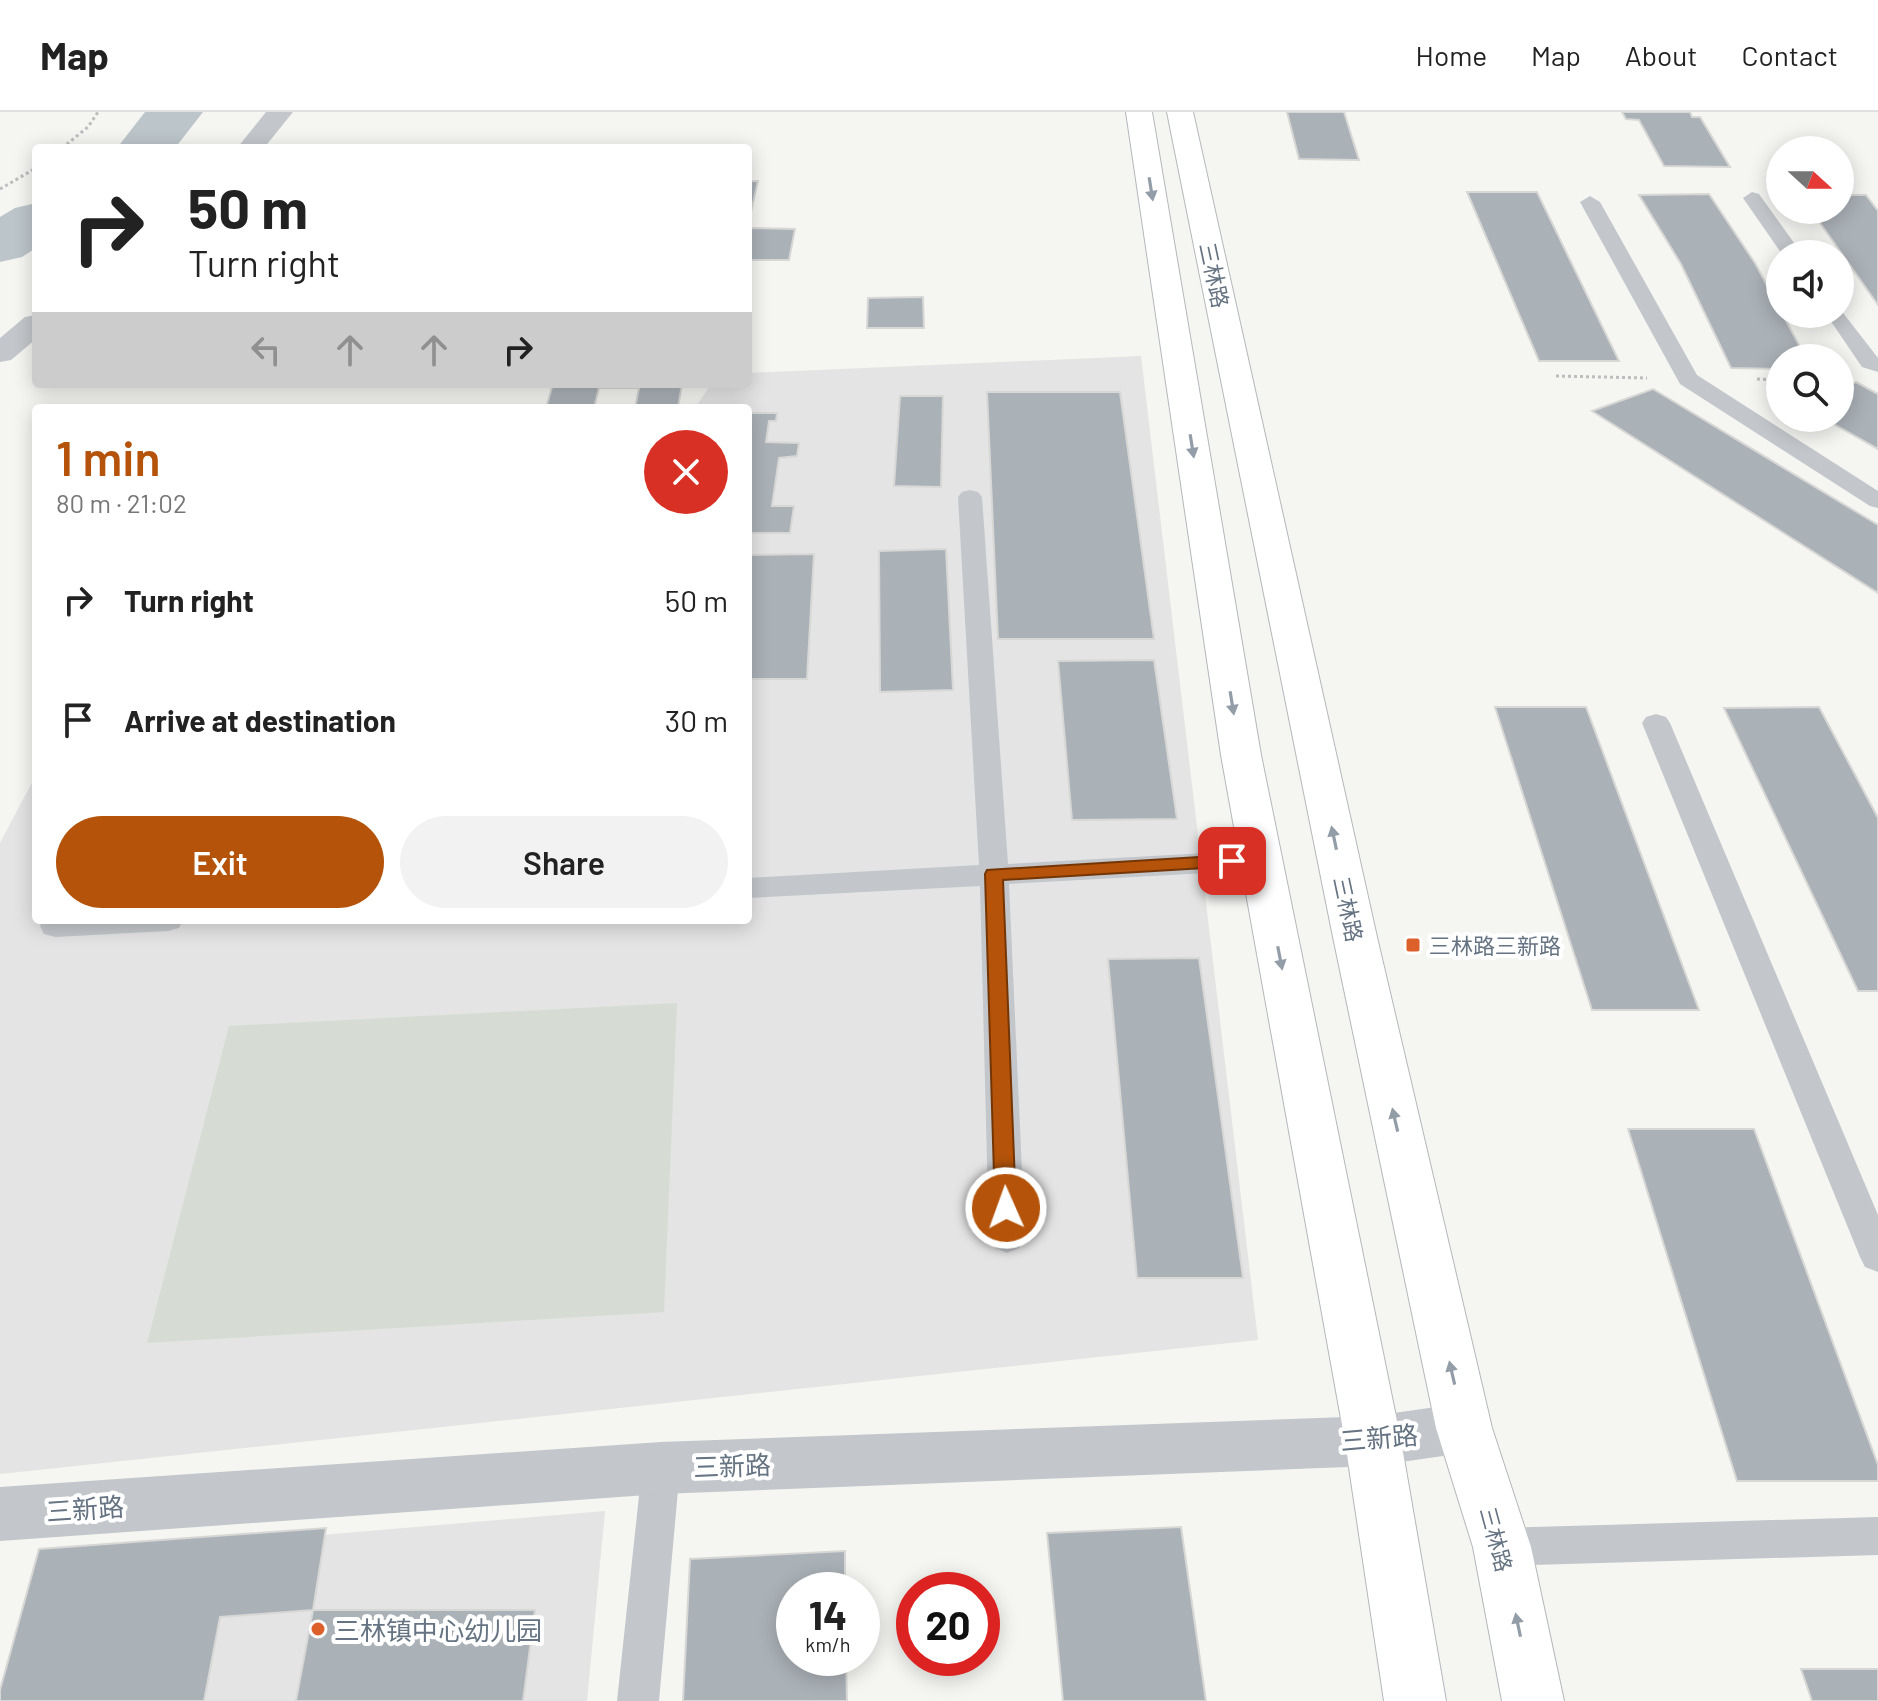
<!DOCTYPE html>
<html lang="en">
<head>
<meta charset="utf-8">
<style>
	body { margin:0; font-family:Barlow,"Noto Sans SC",sans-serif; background:#f2f2f2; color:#222; height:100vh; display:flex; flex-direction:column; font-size:30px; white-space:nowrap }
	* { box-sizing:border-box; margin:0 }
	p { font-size:26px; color:#767676 }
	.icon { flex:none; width:44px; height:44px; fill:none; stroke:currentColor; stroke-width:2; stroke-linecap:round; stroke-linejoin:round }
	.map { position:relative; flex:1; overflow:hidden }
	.sheet { position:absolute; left:32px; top:292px; width:720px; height:520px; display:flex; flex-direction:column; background:#fff; border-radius:8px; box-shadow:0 4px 20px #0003 }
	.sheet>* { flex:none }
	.top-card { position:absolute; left:32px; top:32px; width:720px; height:244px; border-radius:8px; box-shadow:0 4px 20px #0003; background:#fff; color:#222; overflow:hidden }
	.needle { width:52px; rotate:111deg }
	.tools { position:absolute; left:1766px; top:24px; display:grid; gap:16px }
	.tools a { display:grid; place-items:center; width:88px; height:88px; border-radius:50%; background:#fff; box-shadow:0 4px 20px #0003; font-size:40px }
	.speed { position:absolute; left:776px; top:1460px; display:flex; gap:16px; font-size:40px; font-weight:700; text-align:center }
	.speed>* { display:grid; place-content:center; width:104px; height:104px; border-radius:50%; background:#fff; box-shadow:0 4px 20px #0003; line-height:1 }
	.speed small { font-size:20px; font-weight:400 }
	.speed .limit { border:12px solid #d22; background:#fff; color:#111 }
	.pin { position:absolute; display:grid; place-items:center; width:68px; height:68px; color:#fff; margin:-34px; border-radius:16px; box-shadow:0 4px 12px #0006 }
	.me { position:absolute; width:88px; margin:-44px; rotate:358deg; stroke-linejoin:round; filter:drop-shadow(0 0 6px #0008) }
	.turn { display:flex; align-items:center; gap:28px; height:168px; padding:0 24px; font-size:36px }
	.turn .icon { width:104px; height:104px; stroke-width:2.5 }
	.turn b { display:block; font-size:56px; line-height:68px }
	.lanes { display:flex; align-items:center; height:76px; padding:0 24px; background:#0003; justify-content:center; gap:40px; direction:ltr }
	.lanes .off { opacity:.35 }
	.round { display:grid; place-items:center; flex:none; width:84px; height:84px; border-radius:42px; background:#f2f2f2 }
	.headline { display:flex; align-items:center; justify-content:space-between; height:136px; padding:0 24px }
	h1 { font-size:48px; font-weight:600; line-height:60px; color:#b45309 }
	.primary-button { display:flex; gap:16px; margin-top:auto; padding:16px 24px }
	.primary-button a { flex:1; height:92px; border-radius:48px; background:#b45309; color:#fff; font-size:32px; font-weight:600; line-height:92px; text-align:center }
	.primary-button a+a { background:#f2f2f2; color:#222 }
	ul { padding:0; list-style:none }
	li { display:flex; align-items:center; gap:24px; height:120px; padding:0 24px }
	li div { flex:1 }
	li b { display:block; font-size:30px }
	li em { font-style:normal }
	header { display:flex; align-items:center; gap:48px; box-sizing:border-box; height:112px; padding:0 40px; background:#fff; border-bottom:2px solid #e0e0e0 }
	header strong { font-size:38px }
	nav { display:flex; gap:44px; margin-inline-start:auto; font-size:28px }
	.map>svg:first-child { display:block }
</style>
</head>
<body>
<header>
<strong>Map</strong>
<nav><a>Home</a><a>Map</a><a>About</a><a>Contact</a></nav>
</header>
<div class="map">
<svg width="1878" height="1589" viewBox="0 0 1878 1589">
	<rect width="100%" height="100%" fill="#f5f5f2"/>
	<g fill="#e3e4e3">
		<path d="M1141 244 1258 1228 0 1362V731L36 663V808H748V296H695L711 272H748V261Z"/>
		<path d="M605 1399 587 1589H23L61 1445Z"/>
	</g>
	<path fill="#d6dcd3" d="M677 891 664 1200 147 1231 229 914Z"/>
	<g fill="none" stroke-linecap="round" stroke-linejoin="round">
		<g fill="#bcc5ca" fill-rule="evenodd">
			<path d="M145 0H203L175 36H117Z"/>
			<path d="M36 91V136L22 145 0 150V105L15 96Z"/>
		</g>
	</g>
	<g fill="#aab1b7" stroke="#d7d7d5" stroke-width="2">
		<path d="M1287 0H1344L1359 48 1299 47Z"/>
		<path d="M1622 0H1690L1692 5H1700L1730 55 1664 54 1639 8 1626 7Z"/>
		<path d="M748 69H758L748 113Z"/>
		<path d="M1467 80H1537L1619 249H1539Z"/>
		<path d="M1709 82 1755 151 1806 246H1780V257L1731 256 1681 152 1639 83Z"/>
		<path d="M1840 83H1866L1878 99V193L1811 98H1840Z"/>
		<path d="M748 116 795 117 789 148H748Z"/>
		<path d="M923 185 924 216H867L868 186Z"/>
		<path d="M1856 270 1878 282V337L1823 306H1840V277Z"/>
		<path d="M553 272H682L678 296H635L639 276H599L594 296H546Z"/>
		<path d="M1653 277 1878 413V481L1592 299Z"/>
		<path d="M987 280H1120L1154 527H998Z"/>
		<path d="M900 284H943L941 375 894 374Z"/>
		<path d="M748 301H777L776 309H769L766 330 799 331 797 344 779 346 772 394H794L790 421H748Z"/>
		<path d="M946 437 953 578 880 580 879 439Z"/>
		<path d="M814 442 807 567H748V443Z"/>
		<path d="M1154 548 1177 707 1072 708 1058 549Z"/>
		<path d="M1495 595H1586L1699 898H1592Z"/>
		<path d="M1819 595 1878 706V879H1858L1724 596Z"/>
		<path d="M1199 846 1243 1166H1137L1108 847Z"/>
		<path d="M1628 1017H1754L1878 1353V1369H1737Z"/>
		<path d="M1181 1415 1206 1589H1063L1047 1421Z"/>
		<path d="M326 1416 313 1498 220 1505 204 1589H0V1578L39 1437Z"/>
		<path d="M845 1439V1478H794V1546H846L847 1589H683L690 1447Z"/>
		<path d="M313 1498H535L523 1589H296Z"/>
		<path d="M1801 1557H1878V1589H1812Z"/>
	</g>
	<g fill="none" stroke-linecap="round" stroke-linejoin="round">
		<defs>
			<g id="secondary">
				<path d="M1126 0H1152L1261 643 1401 1329 1446 1589H1384L1345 1329 1221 643Z"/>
				<path d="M1167 0H1193L1377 825 1492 1316 1531 1435 1564 1589H1502L1473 1435 1436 1316 1333 825Z"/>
			</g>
		</defs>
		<use href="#secondary" stroke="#b3b8bc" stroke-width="2"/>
		<g stroke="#bbbdbf" stroke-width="3" stroke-dasharray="3 3" stroke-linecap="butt">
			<path d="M62 36 88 15 98 0"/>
			<path d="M0 77 36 56"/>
			<path d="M1556 264 1647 266"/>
			<path d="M1757 267 1780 268"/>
		</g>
		<g fill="#c3c6ca" fill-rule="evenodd">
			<path d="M1752 80 1759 82 1802 142H1782L1743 86Z"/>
			<path d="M1590 84 1600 90 1697 263 1878 379V396L1870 394 1680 272 1580 90Z"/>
			<path d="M1840 197 1878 246V260L1862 255 1826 202H1840Z"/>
			<path d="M970 378 978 380 982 385 1008 752 1261 738 1271 741 1276 748 1271 755 1261 758 1009 772 1025 1126 1019 1136 1007 1141 995 1136 989 1126 980 774 748 786V766L979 753 958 385 962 380Z"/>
			<path d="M1656 602 1666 605 1670 611 1878 1103V1160L1865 1155 1860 1145 1642 611 1646 605Z"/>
			<path d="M43 808H183L179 816 168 819 55 825 44 822 40 814Z"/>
			<path d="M661 1338 675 1343 680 1356 659 1589H617L642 1356 647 1343Z"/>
			<path d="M1878 1405V1443L1502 1454 1488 1448 1482 1435 1488 1422 1502 1416Z"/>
		</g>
		<g fill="#c3c6ca" fill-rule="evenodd">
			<path d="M266 0H293L264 36H237Z"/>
			<path d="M36 203V227L11 248 0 250V226L25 205Z"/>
			<path d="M1464 1291 1484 1298 1492 1316 1484 1334 1464 1341 1373 1354 661 1382 0 1429V1375L661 1330 1373 1304Z"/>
		</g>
		<use href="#secondary" fill="#fff" fill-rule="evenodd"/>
	</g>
	<defs><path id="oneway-solid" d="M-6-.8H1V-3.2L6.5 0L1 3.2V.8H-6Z" transform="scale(2)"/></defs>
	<g fill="#939da8">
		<use href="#oneway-solid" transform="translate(1151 77) rotate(81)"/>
		<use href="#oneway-solid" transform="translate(1192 334) rotate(81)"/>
		<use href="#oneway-solid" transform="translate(1232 591) rotate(81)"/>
		<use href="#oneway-solid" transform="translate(1334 726) rotate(-102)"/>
		<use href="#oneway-solid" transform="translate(1280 846) rotate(79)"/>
		<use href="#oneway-solid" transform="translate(1395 1008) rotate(-103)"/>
		<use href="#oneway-solid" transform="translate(1452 1261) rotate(-103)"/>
		<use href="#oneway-solid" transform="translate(1518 1513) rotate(-102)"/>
	</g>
	<path fill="#b45309" stroke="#753606" stroke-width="2" d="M1232 743 1238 745 1241 749 1238 754 1003 768 1016 1096 1013 1102 1006 1104 998 1102 995 1096 985 762 987 758Z"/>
	<g fill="#dd602b" stroke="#fff" stroke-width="3">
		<rect x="1405" y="825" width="16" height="16" rx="4"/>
		<circle cx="318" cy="1517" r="8"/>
	</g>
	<g text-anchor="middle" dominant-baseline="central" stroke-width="8" stroke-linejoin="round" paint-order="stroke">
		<g font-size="22" fill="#657382" stroke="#fff">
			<text transform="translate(1215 163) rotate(78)">三林路</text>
			<text transform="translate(1349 797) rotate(78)">三林路</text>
			<text transform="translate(1497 1427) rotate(75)">三林路</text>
		</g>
		<g font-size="22" fill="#657382" stroke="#fff" text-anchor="start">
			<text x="1429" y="833">三林路三新路</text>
		</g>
		<g font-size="26" fill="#657382" stroke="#fff">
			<text transform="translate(1379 1325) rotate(-5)">三新路</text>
			<text transform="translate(732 1353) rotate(-2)">三新路</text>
			<text transform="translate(85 1396) rotate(-4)">三新路</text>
		</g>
		<g font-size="26" fill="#657382" stroke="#fff" text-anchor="start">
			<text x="334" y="1517">三林镇中心幼儿园</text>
		</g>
	</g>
</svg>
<div class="tools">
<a><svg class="needle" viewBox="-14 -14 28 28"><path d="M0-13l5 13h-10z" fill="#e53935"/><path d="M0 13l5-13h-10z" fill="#767676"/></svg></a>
<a><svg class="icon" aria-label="sound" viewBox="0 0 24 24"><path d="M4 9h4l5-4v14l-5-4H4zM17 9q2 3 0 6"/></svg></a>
<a><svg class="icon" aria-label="search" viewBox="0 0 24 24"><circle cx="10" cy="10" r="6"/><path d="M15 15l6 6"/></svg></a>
</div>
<div class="speed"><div>14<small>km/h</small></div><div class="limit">20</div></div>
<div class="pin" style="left:1232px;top:749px;background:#d93025"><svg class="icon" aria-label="arrive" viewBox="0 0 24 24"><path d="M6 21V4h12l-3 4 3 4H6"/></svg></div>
<svg class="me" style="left:1006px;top:1096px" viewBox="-20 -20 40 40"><circle r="17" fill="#b45309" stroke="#fff" stroke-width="3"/><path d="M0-11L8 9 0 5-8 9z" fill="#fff"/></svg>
<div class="top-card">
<div class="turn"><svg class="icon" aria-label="right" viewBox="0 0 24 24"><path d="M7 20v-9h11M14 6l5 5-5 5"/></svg><div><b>50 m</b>Turn right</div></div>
<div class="lanes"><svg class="icon off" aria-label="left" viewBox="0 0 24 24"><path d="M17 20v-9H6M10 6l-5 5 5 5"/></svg><svg class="icon off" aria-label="ahead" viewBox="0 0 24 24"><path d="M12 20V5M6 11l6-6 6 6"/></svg><svg class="icon off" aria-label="ahead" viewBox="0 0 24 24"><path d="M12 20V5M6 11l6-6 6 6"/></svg><svg class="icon" aria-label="right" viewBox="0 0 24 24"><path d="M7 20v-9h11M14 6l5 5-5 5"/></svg></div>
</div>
<section class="sheet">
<div class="headline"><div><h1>1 min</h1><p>80 m · 21:02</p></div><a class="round" style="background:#d93025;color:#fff"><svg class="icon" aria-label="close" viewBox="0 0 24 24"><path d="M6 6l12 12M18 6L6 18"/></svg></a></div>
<ul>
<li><svg class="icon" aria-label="right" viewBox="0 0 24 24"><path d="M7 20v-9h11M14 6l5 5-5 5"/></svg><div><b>Turn right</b></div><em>50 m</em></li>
<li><svg class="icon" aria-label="arrive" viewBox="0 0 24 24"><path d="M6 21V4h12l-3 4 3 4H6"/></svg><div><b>Arrive at destination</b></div><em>30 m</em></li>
</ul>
<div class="primary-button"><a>Exit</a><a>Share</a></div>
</section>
</div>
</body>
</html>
